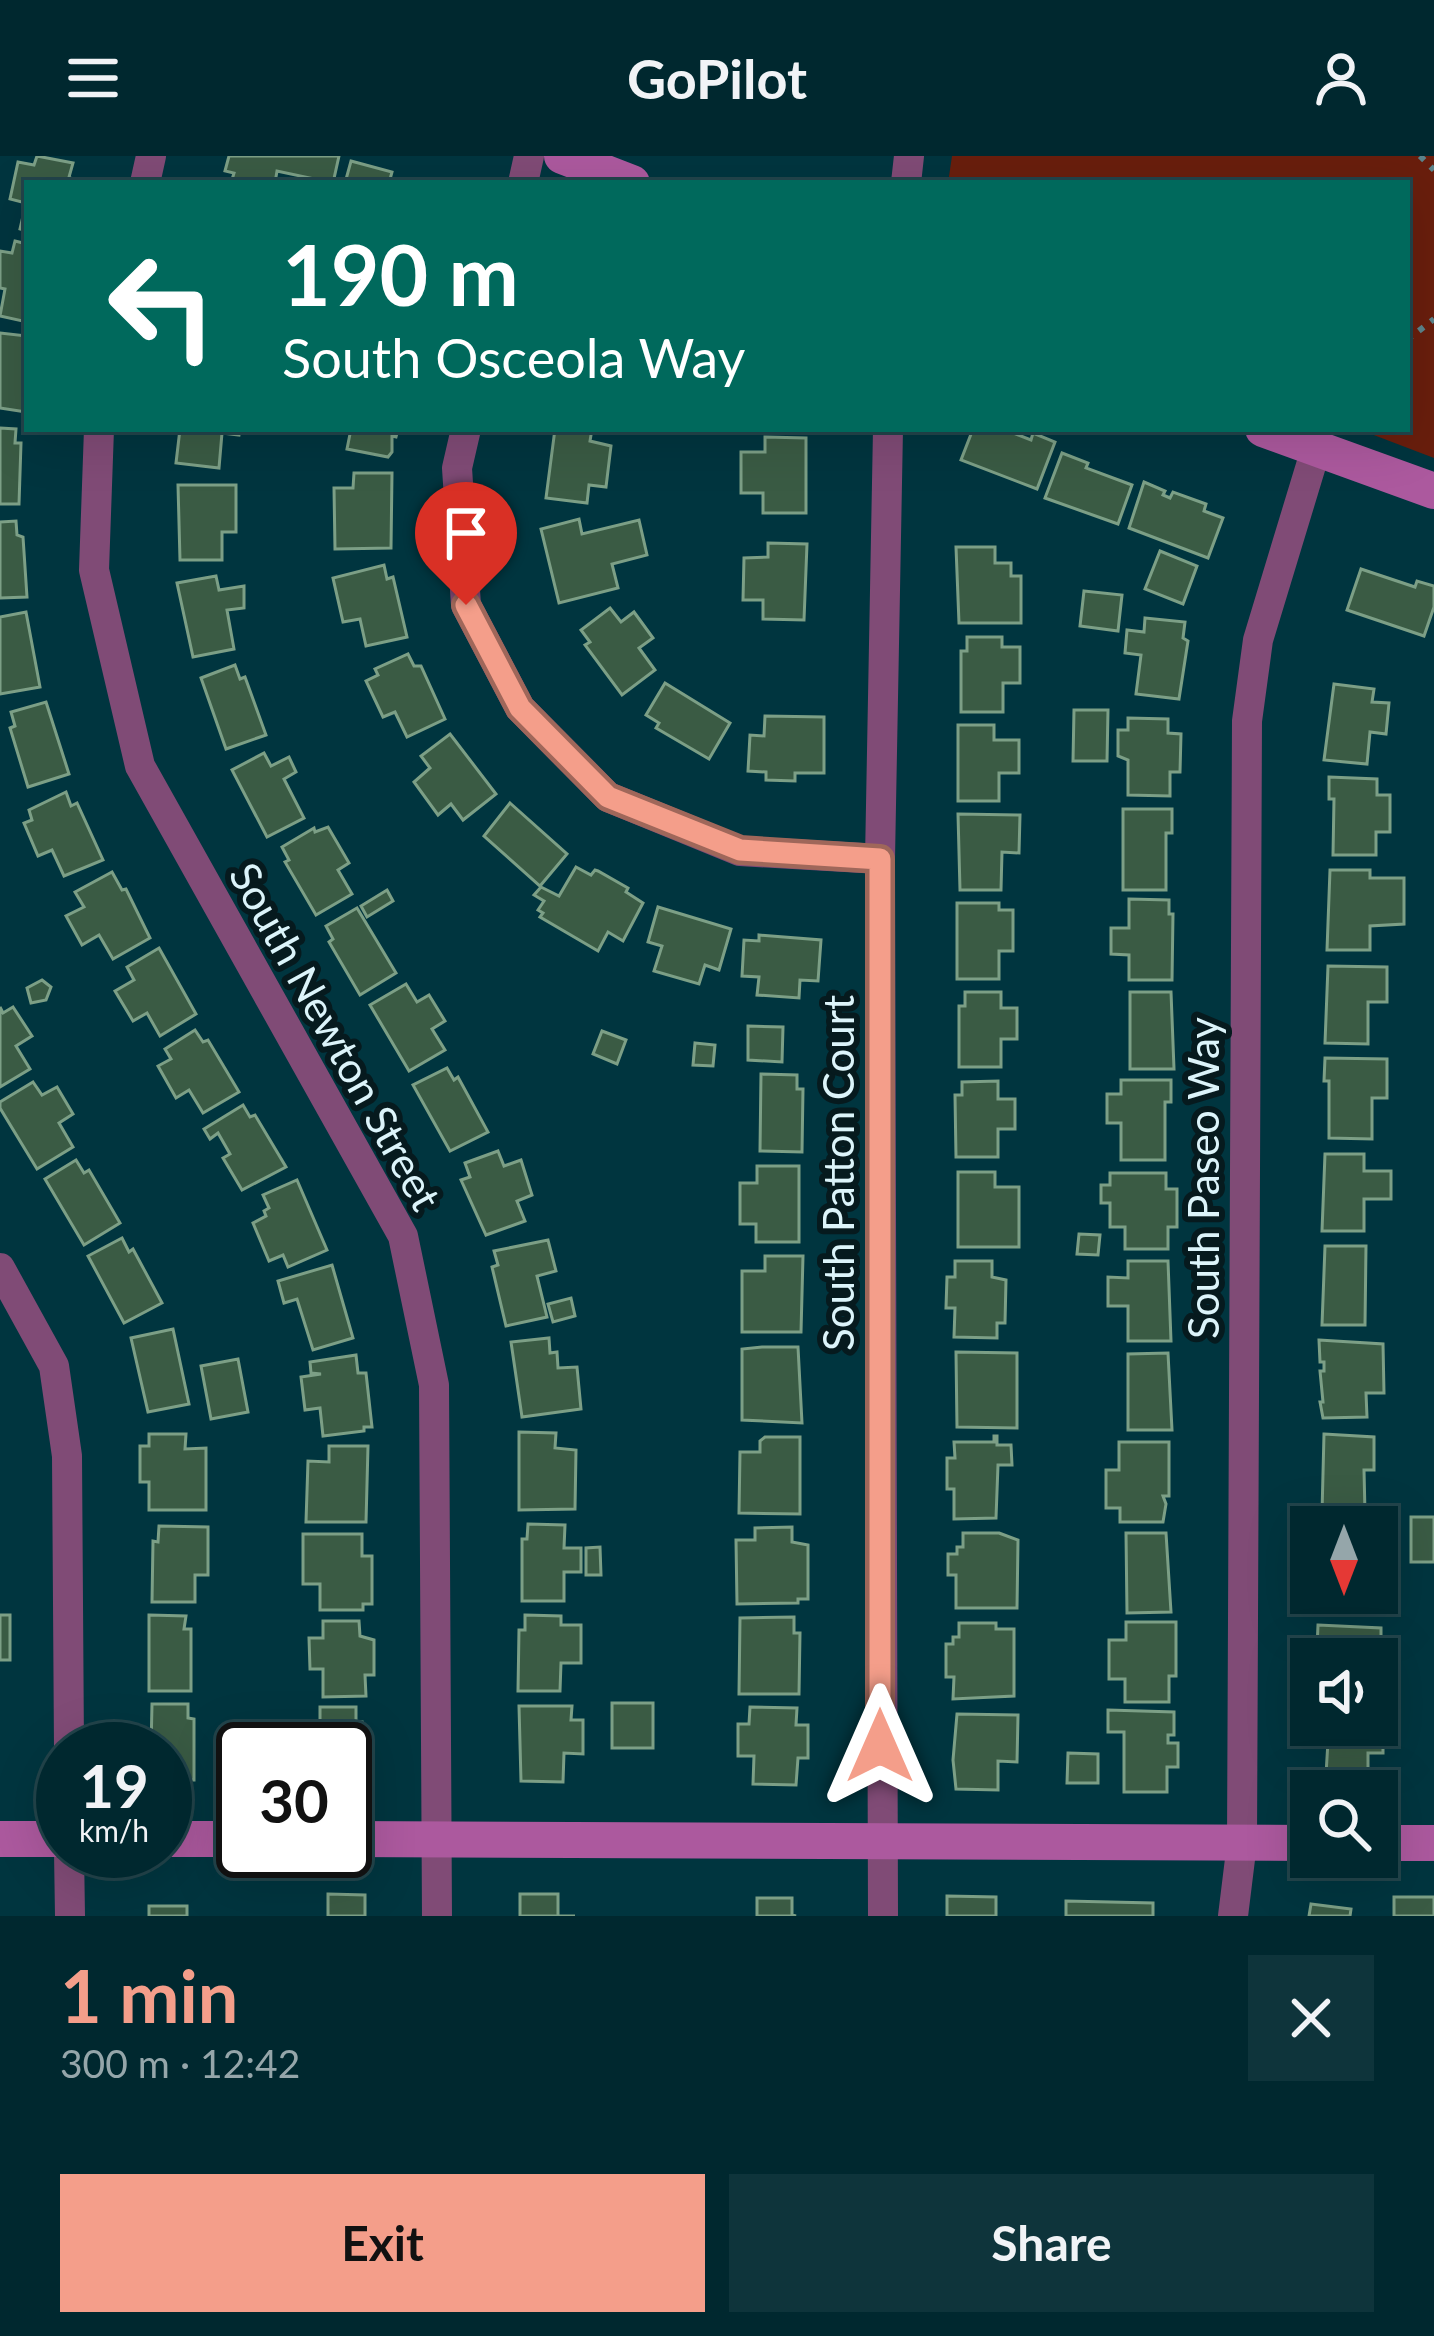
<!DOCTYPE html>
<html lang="en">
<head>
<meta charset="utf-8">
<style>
	body { margin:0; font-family:Lato,sans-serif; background:#0e343b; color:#f1f3f6; height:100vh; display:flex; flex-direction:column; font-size:45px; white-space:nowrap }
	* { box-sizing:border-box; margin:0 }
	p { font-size:39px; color:#95a6aa }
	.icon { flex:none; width:66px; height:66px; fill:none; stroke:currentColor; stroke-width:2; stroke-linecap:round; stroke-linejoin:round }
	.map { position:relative; height:1760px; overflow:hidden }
	.panel { display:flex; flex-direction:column; background:#00282f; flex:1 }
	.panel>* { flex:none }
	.top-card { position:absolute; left:24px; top:24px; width:1386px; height:252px; border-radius:0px; box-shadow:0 12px 48px #0002,0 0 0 3px #22444b; background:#00695c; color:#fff; overflow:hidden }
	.needle { width:78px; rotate:180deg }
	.controls { position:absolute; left:1290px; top:1350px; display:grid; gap:24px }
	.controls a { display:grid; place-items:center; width:108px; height:108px; border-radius:0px; background:#00282f; box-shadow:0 12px 48px #0002,0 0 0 3px #22444b; font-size:60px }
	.speed { position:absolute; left:36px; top:1566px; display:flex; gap:24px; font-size:60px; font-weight:700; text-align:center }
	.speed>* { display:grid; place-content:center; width:156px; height:156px; border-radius:50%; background:#00282f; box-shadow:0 12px 48px #0002,0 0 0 3px #22444b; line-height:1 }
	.speed small { font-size:30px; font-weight:400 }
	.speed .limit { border:6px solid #111; border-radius:18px; background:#fff; color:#111 }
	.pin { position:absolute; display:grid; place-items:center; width:102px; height:102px; color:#fff; margin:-123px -51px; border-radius:50% 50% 50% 0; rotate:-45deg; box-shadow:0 0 12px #0007 }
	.pin .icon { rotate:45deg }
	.me { position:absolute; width:132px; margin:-66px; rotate:0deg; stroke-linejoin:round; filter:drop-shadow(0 0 9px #0008) }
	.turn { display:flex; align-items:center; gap:42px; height:252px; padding:0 60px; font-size:54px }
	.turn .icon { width:156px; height:156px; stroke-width:2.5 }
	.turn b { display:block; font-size:84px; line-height:102px }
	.round { display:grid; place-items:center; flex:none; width:126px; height:126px; border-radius:0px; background:#0e343b }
	.headline { display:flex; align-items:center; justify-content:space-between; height:204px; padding:0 60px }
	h1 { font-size:72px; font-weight:700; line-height:90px; color:#f49e8a }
	.cta { display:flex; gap:24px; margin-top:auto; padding:24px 60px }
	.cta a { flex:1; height:138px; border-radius:0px; background:#f49e8a; color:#111; font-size:48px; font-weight:700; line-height:138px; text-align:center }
	.cta a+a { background:#0e343b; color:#f1f3f6 }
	header { display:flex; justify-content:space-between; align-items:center; height:156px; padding:0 60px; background:#00282f; font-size:54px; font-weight:700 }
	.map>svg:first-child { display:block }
</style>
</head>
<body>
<header><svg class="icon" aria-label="menu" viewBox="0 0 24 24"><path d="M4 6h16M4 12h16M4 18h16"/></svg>GoPilot<svg class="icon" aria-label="person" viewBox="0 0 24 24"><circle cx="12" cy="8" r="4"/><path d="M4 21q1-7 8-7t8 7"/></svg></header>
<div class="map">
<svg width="1434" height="1760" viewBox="0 0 1434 1760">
	<rect width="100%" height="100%" fill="#00353f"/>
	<path fill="#691e0d" d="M952 0H1434V302L1358 273H1407V27H948Z"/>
	<g fill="#3a5b44" stroke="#7c9f86" stroke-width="3">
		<path d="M37 0 73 7 69 21 75 25 27 27V75L20 73 26 47 10 43 18 6 34 9Z"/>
		<path d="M229 0H339L333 27 277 15 275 27H231L234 17 225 15Z"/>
		<path d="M351 5 392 16 389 27H345Z"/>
		<path d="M15 85 27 88V166L0 160 5 133 0 132V95L12 97Z"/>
		<path d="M0 177 27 180 26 256 0 252Z"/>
		<path d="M0 272 16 273 15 287H21L19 348H0Z"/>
		<path d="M180 273H240L239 279 222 277 219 312 176 307Z"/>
		<path d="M351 273H398L396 281 392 280V296L388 301 347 293Z"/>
		<path d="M555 273H592L590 285 611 290 606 331 589 329 587 347 546 342Z"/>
		<path d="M973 273H1003L1031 284 1033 277 1055 286 1037 333 961 304Z"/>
		<path d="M765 281 806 282V357H763V337H741V296H765Z"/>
		<path d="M1062 297 1088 307 1086 312 1132 329 1118 368 1045 342Z"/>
		<path d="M354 317H392L391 392 335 393 334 332H353Z"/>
		<path d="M1144 326 1165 335 1163 339 1170 342 1173 336 1206 348 1204 355 1223 362 1208 402 1129 372Z"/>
		<path d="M178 329H236V376H222V404H180Z"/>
		<path d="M579 363 582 378 639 364 647 399 612 408 618 432 559 447 541 373Z"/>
		<path d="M16 365 17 379 23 381 27 441 0 442V366Z"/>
		<path d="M768 387 807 388 804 464 763 463V444H743L744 402 768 401Z"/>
		<path d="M956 391H995V407H1011V420H1021V467H959Z"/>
		<path d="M1160 395 1197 410 1183 448 1145 433Z"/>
		<path d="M384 409 387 423 393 421 407 481 366 490 360 463 343 466 333 422Z"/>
		<path d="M1361 413 1415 431 1417 425 1434 430V451L1424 480 1347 454Z"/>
		<path d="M216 420 219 434 244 430V452L227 454 234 493 193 501 177 427Z"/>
		<path d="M1084 435 1122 439 1118 475 1080 470Z"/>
		<path d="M610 452 621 466 634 456 653 482 639 492 655 514 622 539 585 489 590 486 581 474Z"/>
		<path d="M26 456 40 531 0 538V461Z"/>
		<path d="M1145 462 1185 466 1183 482 1188 485 1179 543 1136 538 1141 499 1125 497 1127 474 1144 476Z"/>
		<path d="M967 481H1002V491H1020V527H1003V556H961V495H967Z"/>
		<path d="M408 498 414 510H421L445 563 407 581 395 556 383 561 366 525 378 519 375 513Z"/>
		<path d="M235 509 240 523 245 521 266 579 226 593 201 522Z"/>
		<path d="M665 527 730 567 709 603 656 572 659 567 646 559Z"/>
		<path d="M1334 528 1374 533 1372 546 1389 547 1386 578 1370 576 1367 608 1324 604Z"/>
		<path d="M46 546 69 618 28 631 10 572 15 570 11 556Z"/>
		<path d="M1074 554H1108L1107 605H1073Z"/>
		<path d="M765 560 824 561V617H795V625L766 624V616L748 615 750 579 764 580Z"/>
		<path d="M1128 562 1168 563V577L1181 578 1180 616H1170V640L1128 639V604L1118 600V574H1128Z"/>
		<path d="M958 569H994V584H1019V617H999V645H958Z"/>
		<path d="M450 578 496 638 463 664 451 648 438 659 414 626 430 612 421 600Z"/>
		<path d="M264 597 271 610 289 601 296 616 284 623 304 662 267 681 232 614Z"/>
		<path d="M1329 621 1377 623V639H1390V676H1376V699H1333L1334 643H1329Z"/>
		<path d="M66 636 71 650 77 647 103 704 64 720 52 694 38 700 24 667 32 664 29 654Z"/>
		<path d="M510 647 567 698 540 730 484 680Z"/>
		<path d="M1123 653H1172V677H1166V734H1123Z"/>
		<path d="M958 658 1020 659 1019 697 1002 696 1001 734H960Z"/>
		<path d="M328 671 349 707 338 714 352 738 316 759 285 706 289 704 282 691 314 672 315 676Z"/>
		<path d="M576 711 591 719 595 714 598 715 628 732 626 736 643 747 623 785 608 776 598 795 540 761 543 757 538 754 544 745 534 739 541 731 559 740Z"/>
		<path d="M1330 714H1370V722H1404V768L1370 770V794H1327Z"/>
		<path d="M112 716 122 734 126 733 150 782 113 803 99 779 82 789 66 760 84 751 75 736Z"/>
		<path d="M387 734 393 745 367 761 361 750Z"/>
		<path d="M1129 743 1169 744V758H1173L1172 824H1129V799L1111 798V772H1129Z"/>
		<path d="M957 747H999V754H1013V795H999V823H957Z"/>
		<path d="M658 751 731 773 719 814 705 809 699 828 654 815 662 790 648 786Z"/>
		<path d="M357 752 396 817 360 839 329 786 333 783 326 770Z"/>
		<path d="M759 779 821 784 818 825 800 824 799 842 757 839 759 821 742 820 744 784 759 785Z"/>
		<path d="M159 792 196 858 160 880 147 857 133 865 115 835 134 824 127 811Z"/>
		<path d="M1328 810 1387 811V846H1368V888L1325 887Z"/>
		<path d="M42 824 51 831 46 844 31 847 27 832Z"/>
		<path d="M406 828 417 846 429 839 445 865 432 873 445 894 409 915 370 849Z"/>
		<path d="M965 836H1001V852H1017V883H1001V911H959V850H965Z"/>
		<path d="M1130 836H1171L1174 913H1130Z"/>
		<path d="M0 851 3 857 13 851 32 880 16 890 30 913 0 931Z"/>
		<path d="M748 870 783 871 782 906 748 904Z"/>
		<path d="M195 874 203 886 208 884 239 936 203 957 189 934 176 942 158 910 171 903 165 893Z"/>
		<path d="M602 875 626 884 617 908 593 898Z"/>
		<path d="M695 887 715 889 713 910 693 909Z"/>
		<path d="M1325 902 1387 903V942H1372V983L1329 982V925H1324Z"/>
		<path d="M447 912 454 924 458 921 488 976 450 995 413 929Z"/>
		<path d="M761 918 797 919V933H803L802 996 760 995Z"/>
		<path d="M1121 924H1171V946H1165V1004H1121V967H1107V938H1121Z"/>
		<path d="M998 925V943H1015V973H998V1001H956L955 939H962V926Z"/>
		<path d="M33 926 42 939 57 931 73 958 59 967 73 991 37 1013 0 952V946Z"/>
		<path d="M243 949 250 961 255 959 286 1011 242 1034 223 1002 230 998 218 977 210 983 204 973Z"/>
		<path d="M498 995 504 1010 521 1004 532 1039 517 1045 525 1065 486 1079 461 1024 470 1021 465 1007Z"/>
		<path d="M1325 998H1364V1015H1391V1043H1364V1075H1322Z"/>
		<path d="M76 1004 84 1017 89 1014 120 1067 84 1089 45 1023Z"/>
		<path d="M757 1010H799V1086H756V1068H740V1027H757Z"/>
		<path d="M958 1016H995V1031H1019V1091H958Z"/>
		<path d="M1110 1017H1166V1033H1177V1071H1168V1093H1125V1071H1110V1047H1101V1029H1110Z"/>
		<path d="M297 1024 327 1094 288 1111 283 1099 269 1105 253 1067 266 1060 264 1055 269 1052 263 1039Z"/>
		<path d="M1079 1078 1100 1079 1098 1099 1077 1098Z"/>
		<path d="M122 1082 129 1096 133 1093 162 1147 124 1167 88 1100Z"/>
		<path d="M548 1084 556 1115 537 1120 547 1161 506 1170 492 1111 498 1109 494 1095Z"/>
		<path d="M1325 1090H1366L1365 1169H1322Z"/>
		<path d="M765 1100H803L801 1176H742V1115H765Z"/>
		<path d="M955 1105H992V1121L1006 1124 1005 1167H997V1182L954 1181 955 1152H946L947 1121H955Z"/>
		<path d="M1128 1105H1168L1171 1185H1128V1150H1108V1121L1128 1122Z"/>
		<path d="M332 1109 353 1182 313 1194 297 1143 284 1147 278 1125Z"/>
		<path d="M571 1142 575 1160 553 1166 548 1148Z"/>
		<path d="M173 1173 189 1248 148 1256 131 1182Z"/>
		<path d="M549 1182 550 1197 557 1196 558 1212 577 1211 581 1253 522 1261 511 1186Z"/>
		<path d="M1319 1184 1383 1188 1384 1237H1366L1367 1261 1323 1262 1320 1246H1323L1320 1215H1324V1206H1320Z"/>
		<path d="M762 1191H798L802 1267 742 1264V1193Z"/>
		<path d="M956 1196 1017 1197V1272L957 1271Z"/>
		<path d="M1168 1197 1172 1274H1128V1198Z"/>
		<path d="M356 1199 358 1217H366L372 1271H364V1275L323 1280 320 1252 305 1254 301 1221 321 1218 311 1217 310 1206Z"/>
		<path d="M238 1203 248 1256 211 1263 201 1210Z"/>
		<path d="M519 1276 556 1277 555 1292 576 1294 575 1353 519 1354Z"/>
		<path d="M149 1278H186L185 1293 206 1292V1354H149V1326H140V1290H149Z"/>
		<path d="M1324 1278 1374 1281V1314H1364L1365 1357H1322Z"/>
		<path d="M994 1280H997V1289H1011L1012 1309H998L996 1362 954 1363V1333H947V1302H955L954 1286H994Z"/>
		<path d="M765 1281H800V1358L739 1357 740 1296H760V1285Z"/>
		<path d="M1119 1286H1169V1340H1163L1166 1348 1163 1366H1120V1352H1106V1314H1119Z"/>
		<path d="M329 1290H368L366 1366H306L308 1305 329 1306Z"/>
		<rect x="1411" y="1361" width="23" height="45"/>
		<path d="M528 1368 565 1369 564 1392H581V1416H564V1445H522V1383H527Z"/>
		<path d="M159 1370 208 1371V1419H195V1446H152L153 1385 158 1386Z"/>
		<path d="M792 1371V1386L808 1389V1443H798V1447L737 1448 736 1384H755V1372Z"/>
		<path d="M999 1377 1018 1384 1017 1452H956V1419H948V1398H957V1391H963V1377Z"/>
		<path d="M1126 1377H1166L1171 1456 1127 1457Z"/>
		<path d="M303 1378H362V1400H372V1448H363V1454H320V1428H303Z"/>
		<path d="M600 1391 601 1419H586V1392Z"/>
		<path d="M1311 1416V1437H1363L1362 1450H1310Z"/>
		<rect x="0" y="1459" width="10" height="45"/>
		<path d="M149 1459 186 1460 184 1473H191V1535H149Z"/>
		<path d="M525 1459 561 1460V1469H581V1507H561L560 1535H518L519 1474H525Z"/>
		<path d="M794 1461V1477H800L799 1538H739L740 1462Z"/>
		<path d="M323 1465H359L360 1480 374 1484V1519H365L366 1540 323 1541V1513H310L309 1482H323Z"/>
		<path d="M1126 1466H1176V1520H1169V1546H1125V1523H1109V1484H1126Z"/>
		<path d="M959 1467H996V1473H1014V1540L953 1543 954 1521H946V1488H953V1481H959Z"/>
		<path d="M1318 1469 1381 1472V1510H1377V1503H1323V1492H1317Z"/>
		<rect x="612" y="1547" width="41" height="45"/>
		<path d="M152 1548H188V1562L194 1563V1624H165V1593H151Z"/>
		<path d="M519 1550H572L571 1564H583V1598L564 1597 563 1626 521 1625Z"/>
		<path d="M320 1551H356V1566H362V1628H345V1593H320Z"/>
		<path d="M750 1551 797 1552 796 1569H808V1602H798L796 1629 753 1628 754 1600H738V1568H749Z"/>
		<path d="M1108 1554 1174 1556V1579H1168V1587H1178V1611H1167V1636H1124V1576H1108Z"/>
		<path d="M957 1558 1018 1559 1017 1606 998 1605V1634L956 1633 953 1604Z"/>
		<path d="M1377 1559H1383V1597H1368V1635H1325L1329 1569H1377Z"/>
		<path d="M1068 1597 1098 1598V1627H1067Z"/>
		<path d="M328 1738 365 1739V1760H328Z"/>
		<path d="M520 1738H558V1760H575H520Z"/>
		<path d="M947 1740 996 1741V1760H947Z"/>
		<rect x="1394" y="1741" width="40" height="19"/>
		<path d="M757 1742H792V1759L796 1760H757Z"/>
		<path d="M1066 1745 1153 1747V1760H1066Z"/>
		<path d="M1311 1748 1351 1753 1350 1760H1309Z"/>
		<rect x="149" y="1750" width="38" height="10"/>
	</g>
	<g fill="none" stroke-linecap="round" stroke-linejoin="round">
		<g stroke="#5b848c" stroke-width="6" stroke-dasharray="6 9" stroke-linecap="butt">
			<path d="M1420 0 1434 14"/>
			<path d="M1407 184 1434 163"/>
		</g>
		<g stroke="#804b76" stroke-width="30">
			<path d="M145 27 151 0"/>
			<path d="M523 27 529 0"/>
			<path d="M906 27 909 0"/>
			<path d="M99 273 94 414 140 610 403 1080 434 1229 437 1760"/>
			<path d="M466 273 457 312 466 449 520 552 608 641 740 695 880 703"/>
			<path d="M0 1112 54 1210 67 1300 69 1593"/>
			<path d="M69 1695 70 1760"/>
			<path d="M883 1760 880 703 888 273"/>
			<path d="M1233 1760 1242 1687 1247 565 1258 484 1316 293"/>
		</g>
		<g stroke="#ac599e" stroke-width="36">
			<path d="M562 0 632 27"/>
			<path d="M1263 273 1434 335"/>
			<path d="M0 1683H63"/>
			<path d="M165 1683H243"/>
			<path d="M345 1683 1311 1687"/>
			<path d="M1377 1687H1434"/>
		</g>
	</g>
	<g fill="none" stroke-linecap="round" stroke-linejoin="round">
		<defs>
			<path id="route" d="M466 449 520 552 608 641 740 694 880 703V1590"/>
		</defs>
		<use href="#route" stroke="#9f675a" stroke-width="30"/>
		<use href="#route" stroke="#f49e8a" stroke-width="21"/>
	</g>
	<g text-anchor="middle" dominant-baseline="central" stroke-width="12" stroke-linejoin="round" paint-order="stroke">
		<g font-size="42" fill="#dcf4fa" stroke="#061a1e">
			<text transform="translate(336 880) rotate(61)">South Newton Street</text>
			<text transform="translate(838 1017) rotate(-90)">South Patton Court</text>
			<text transform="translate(1203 1022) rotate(-90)">South Paseo Way</text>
		</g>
	</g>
</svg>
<div class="controls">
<a><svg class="needle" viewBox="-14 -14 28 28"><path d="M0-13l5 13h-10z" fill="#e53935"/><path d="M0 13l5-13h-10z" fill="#95a6aa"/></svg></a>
<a><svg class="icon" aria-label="sound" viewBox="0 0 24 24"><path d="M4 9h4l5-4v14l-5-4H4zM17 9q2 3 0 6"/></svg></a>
<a><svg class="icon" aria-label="search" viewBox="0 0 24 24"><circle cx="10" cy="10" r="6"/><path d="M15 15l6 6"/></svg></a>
</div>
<div class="speed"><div>19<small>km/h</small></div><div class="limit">30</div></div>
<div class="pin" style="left:466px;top:449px;background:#d93025"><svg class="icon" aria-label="arrive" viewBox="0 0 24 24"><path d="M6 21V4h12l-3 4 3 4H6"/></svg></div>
<svg class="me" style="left:880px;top:1590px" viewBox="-20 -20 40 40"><path d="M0-17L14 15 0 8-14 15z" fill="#f49e8a" stroke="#fff" stroke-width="4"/></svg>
<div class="top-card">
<div class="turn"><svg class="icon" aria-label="left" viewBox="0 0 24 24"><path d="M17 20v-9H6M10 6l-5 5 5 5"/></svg><div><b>190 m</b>South Osceola Way</div></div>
</div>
</div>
<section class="panel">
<div class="headline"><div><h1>1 min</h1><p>300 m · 12:42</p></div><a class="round"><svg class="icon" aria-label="close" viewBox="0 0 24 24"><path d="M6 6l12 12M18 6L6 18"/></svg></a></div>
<div class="cta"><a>Exit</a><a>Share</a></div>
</section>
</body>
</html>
